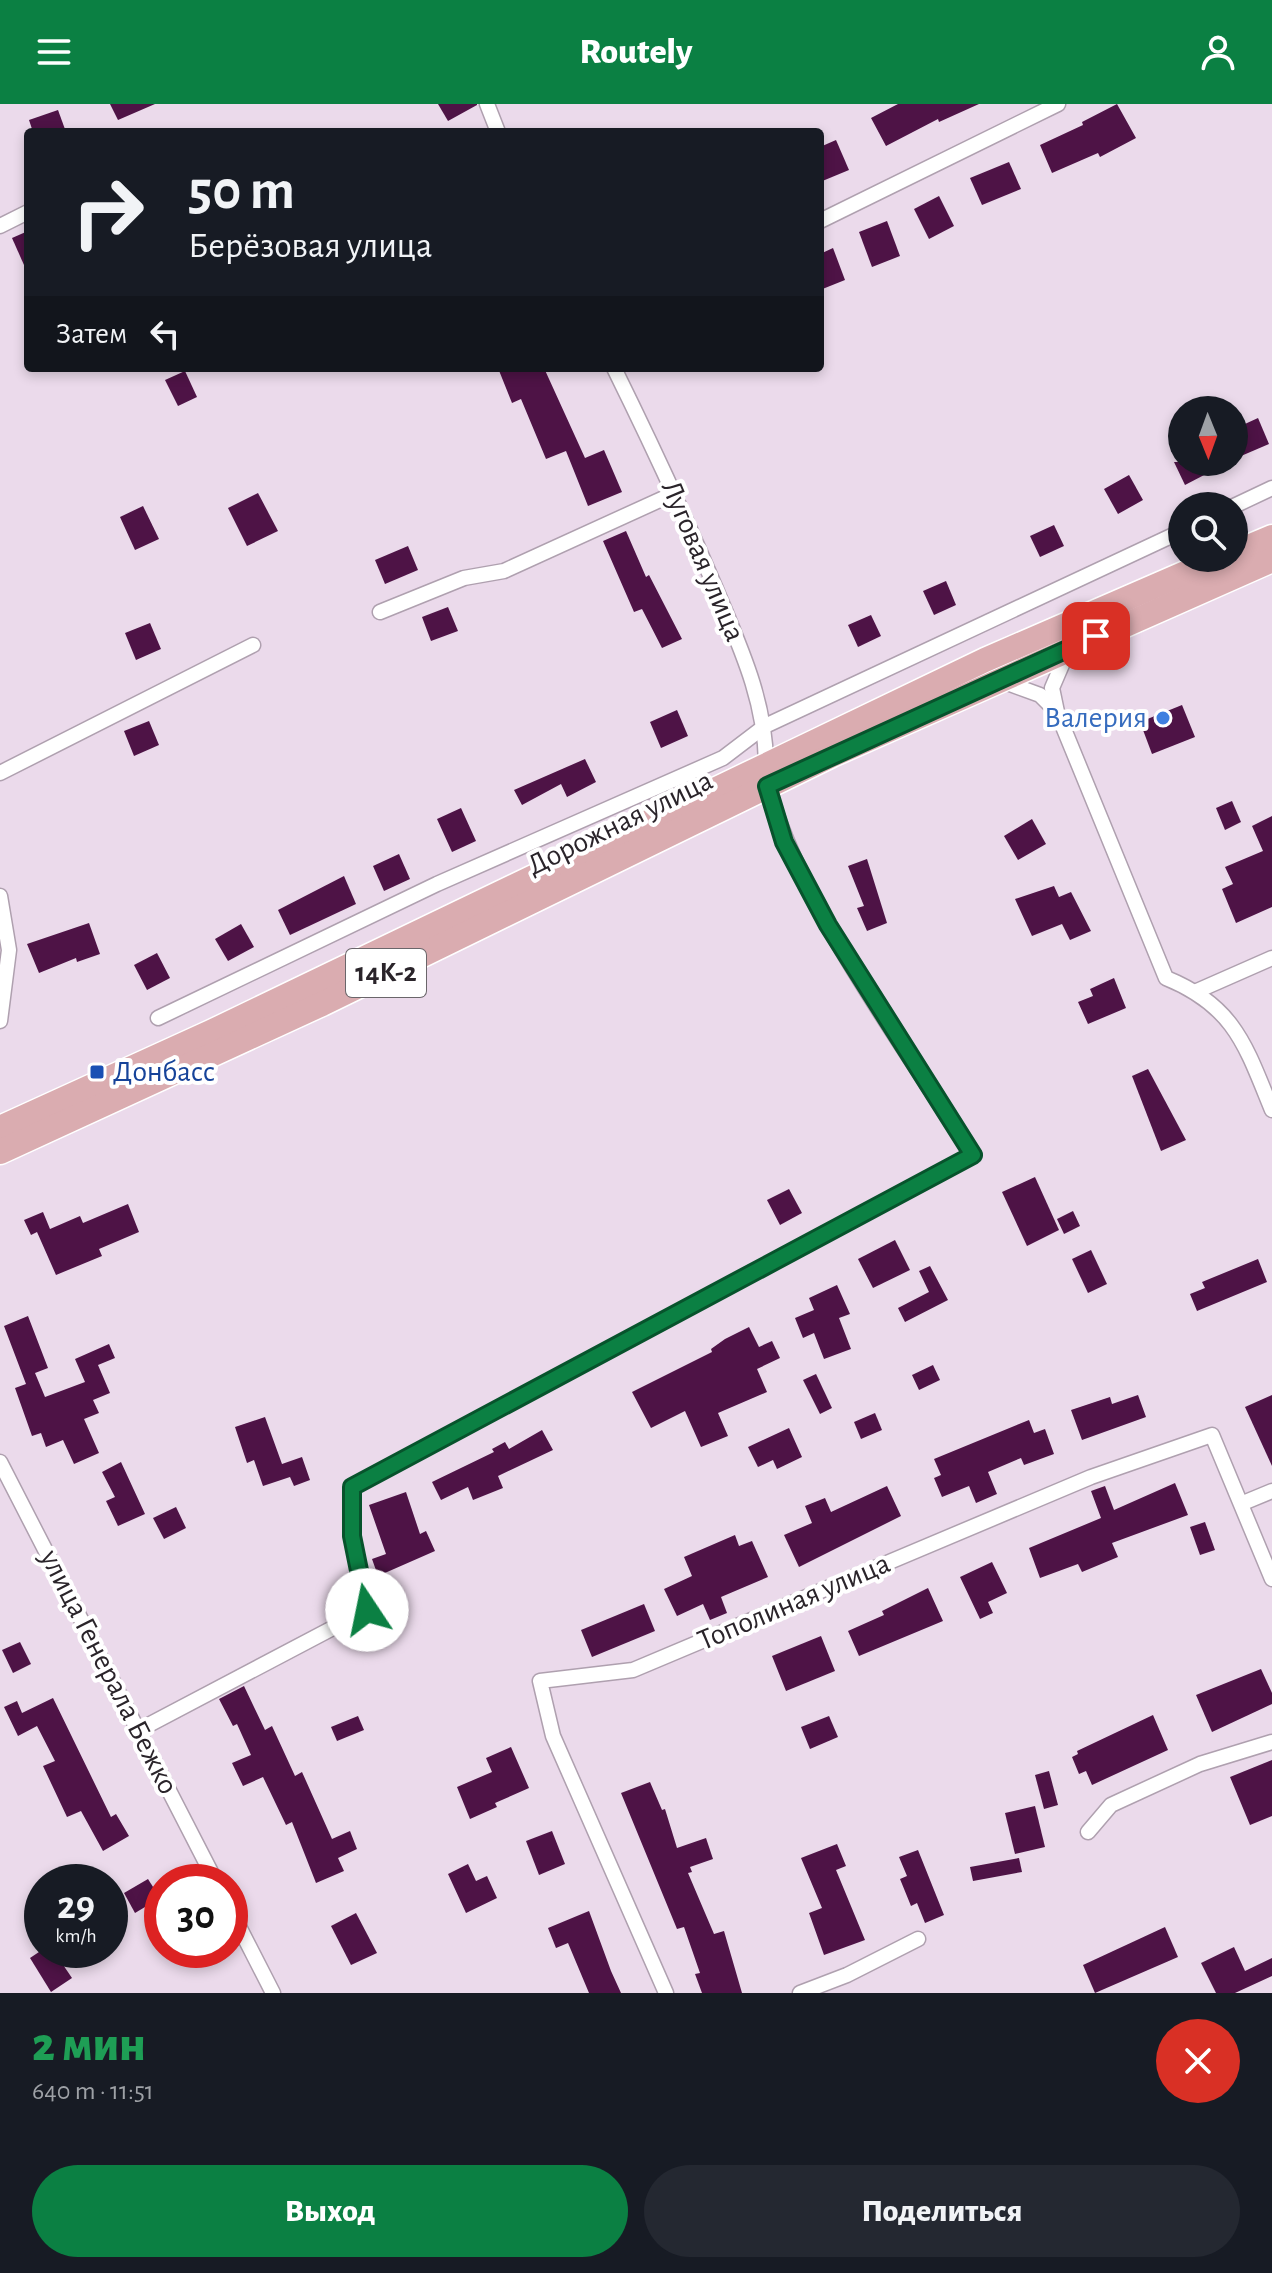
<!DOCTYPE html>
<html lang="ru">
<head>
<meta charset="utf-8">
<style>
	body { margin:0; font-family:"Alegreya Sans",sans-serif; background:#242831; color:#f1f3f6; height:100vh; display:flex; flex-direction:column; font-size:30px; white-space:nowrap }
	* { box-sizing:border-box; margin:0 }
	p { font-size:26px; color:#9ea1a6 }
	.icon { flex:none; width:44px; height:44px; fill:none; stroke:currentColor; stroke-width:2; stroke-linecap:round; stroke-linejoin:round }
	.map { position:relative; height:1889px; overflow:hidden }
	.panel { display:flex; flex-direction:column; background:#171b24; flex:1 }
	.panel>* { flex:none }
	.guide { position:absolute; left:24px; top:24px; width:800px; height:244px; border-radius:8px; box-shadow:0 4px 12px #0003; background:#171b24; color:#f1f3f6; overflow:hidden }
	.needle { width:52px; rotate:179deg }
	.tools { position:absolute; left:1168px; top:292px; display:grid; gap:16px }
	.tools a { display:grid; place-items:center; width:80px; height:80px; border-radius:50%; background:#171b24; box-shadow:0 4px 12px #0003; font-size:40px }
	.speed { position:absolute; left:24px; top:1760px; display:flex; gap:16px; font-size:40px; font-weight:700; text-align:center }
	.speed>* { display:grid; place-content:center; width:104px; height:104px; border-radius:50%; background:#171b24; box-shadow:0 4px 12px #0003; line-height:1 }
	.speed small { font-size:20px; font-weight:400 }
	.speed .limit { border:12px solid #d22; background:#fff; color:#111 }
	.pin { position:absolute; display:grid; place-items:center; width:68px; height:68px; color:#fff; margin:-34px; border-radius:16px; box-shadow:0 4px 12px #0006 }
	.me { position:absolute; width:88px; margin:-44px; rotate:349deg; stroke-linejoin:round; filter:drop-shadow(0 0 6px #0008) }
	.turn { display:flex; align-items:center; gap:28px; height:168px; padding:0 32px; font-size:36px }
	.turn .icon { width:104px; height:104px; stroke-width:2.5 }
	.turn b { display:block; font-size:56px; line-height:68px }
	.then { display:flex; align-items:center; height:76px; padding:0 32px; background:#0003; gap:16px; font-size:30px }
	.round { display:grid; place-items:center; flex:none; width:84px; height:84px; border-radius:42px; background:#242831 }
	.summary { display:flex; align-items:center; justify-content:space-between; height:136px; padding:0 32px }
	h1 { font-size:48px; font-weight:800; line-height:60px; color:#1e9e55 }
	.cta { display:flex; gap:16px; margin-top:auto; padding:16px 32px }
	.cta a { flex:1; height:92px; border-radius:48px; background:#0b8043; color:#fff; font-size:32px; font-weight:800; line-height:92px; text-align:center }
	.cta a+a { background:#242831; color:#f1f3f6 }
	header { display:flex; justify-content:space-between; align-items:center; height:104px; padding:0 32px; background:#0b8043; color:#fff; font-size:36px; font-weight:800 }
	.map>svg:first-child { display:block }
</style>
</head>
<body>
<header><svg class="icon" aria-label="menu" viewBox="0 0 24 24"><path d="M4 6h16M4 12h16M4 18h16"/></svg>Routely<svg class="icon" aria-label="person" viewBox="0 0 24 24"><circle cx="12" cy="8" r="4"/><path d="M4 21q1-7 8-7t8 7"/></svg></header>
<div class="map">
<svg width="1272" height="1889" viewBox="0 0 1272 1889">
	<rect width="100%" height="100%" fill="#ebdaeb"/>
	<g fill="#4e1346">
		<path d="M110 0H155L118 16Z"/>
		<path d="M438 0H477V1L448 17Z"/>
		<path d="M898 0H979L939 18 938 15 886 42 871 14Z"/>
		<path d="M1117 0 1136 34 1100 53 1098 49 1052 69 1040 41 1083 21 1082 18Z"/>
		<path d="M58 6 66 28H33L29 16Z"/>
		<path d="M836 36 849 66 820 78V43Z"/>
		<path d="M1009 58 1021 85 982 101 970 74Z"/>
		<path d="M939 92 954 122 929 135 914 105Z"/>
		<path d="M887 117 900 152 872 163 859 128Z"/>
		<path d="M28 127V170L12 134Z"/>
		<path d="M833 144 845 176 820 186V150Z"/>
		<path d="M498 264H544L585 354 604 346 622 388 588 402 566 347 546 355 521 295 512 299Z"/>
		<path d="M185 267 197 293 178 302 165 276Z"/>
		<path d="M1258 314 1269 340 1234 355V325Z"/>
		<path d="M1174 358H1202L1208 369 1185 381Z"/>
		<path d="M1129 371 1143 396 1118 410 1104 385Z"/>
		<path d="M258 389 278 427 247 442 228 404Z"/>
		<path d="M143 402 159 435 135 446 120 413Z"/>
		<path d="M1054 421 1064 442 1040 453 1030 432Z"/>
		<path d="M626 427 646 473 649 471 682 535 662 544 642 505 634 508 603 437Z"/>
		<path d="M408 442 418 466 385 480 375 456Z"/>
		<path d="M946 477 956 501 934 511 923 487Z"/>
		<path d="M448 503 458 527 431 537 422 513Z"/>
		<path d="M871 511 881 532 858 543 848 521Z"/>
		<path d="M150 519 161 545 136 556 125 529Z"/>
		<path d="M1182 601 1195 633 1152 650 1140 618Z"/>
		<path d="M677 606 688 632 661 644 650 618Z"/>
		<path d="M149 617 159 641 134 652 124 627Z"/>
		<path d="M585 655 596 678 567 693 561 680 522 701 514 686Z"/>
		<path d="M1232 697 1241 718 1225 726 1216 704Z"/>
		<path d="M461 704 476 737 452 748 437 715Z"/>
		<path d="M1272 712V803L1236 819 1222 785 1233 780 1225 763 1263 747 1252 722Z"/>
		<path d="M1032 715 1046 740 1018 756 1004 732Z"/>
		<path d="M399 750 410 775 384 787 373 762Z"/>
		<path d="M867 755 887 819 867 827 857 804 864 802 848 762Z"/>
		<path d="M344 772 356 800 290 831 278 806Z"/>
		<path d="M1054 782 1059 793 1071 788 1091 827 1070 836 1062 820 1032 832 1015 795Z"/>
		<path d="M89 819 100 850 77 858 76 854 39 869 27 840Z"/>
		<path d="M241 820 254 843 228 857 215 835Z"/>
		<path d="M157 849 170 874 147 886 134 861Z"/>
		<path d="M1114 874 1126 904 1088 920 1078 898 1093 892 1090 885Z"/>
		<path d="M1148 965 1186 1036 1161 1047 1132 972Z"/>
		<path d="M1035 1073 1059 1126 1027 1142 1002 1088Z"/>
		<path d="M789 1085 802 1109 780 1121 767 1096Z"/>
		<path d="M128 1100 139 1128 99 1145 102 1152 56 1171 37 1128 31 1131 24 1116 43 1108 50 1125 80 1112 83 1119Z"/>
		<path d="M1073 1107 1080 1122 1064 1130 1057 1115Z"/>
		<path d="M895 1136 910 1166 873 1184 858 1155Z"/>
		<path d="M1091 1146 1107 1180 1088 1189 1072 1155Z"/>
		<path d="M1258 1155 1267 1178 1197 1207 1190 1190 1205 1184 1202 1178Z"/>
		<path d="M930 1162 948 1196 905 1218 898 1204 929 1188 919 1167Z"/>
		<path d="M837 1181 850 1210 839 1214 851 1245 824 1255 814 1229 803 1234 795 1214 814 1206 809 1194Z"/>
		<path d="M28 1212 48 1264 35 1269 45 1293 85 1278 75 1255 109 1240 115 1254 98 1261 110 1289 93 1296 99 1309 84 1315 99 1349 74 1360 63 1336 46 1343 41 1329 32 1332 15 1284 26 1280 4 1222Z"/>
		<path d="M749 1223 759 1243 772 1237 780 1254 757 1265 767 1288 718 1309 728 1332 701 1343 685 1307 651 1324 632 1288 712 1248 711 1245 725 1235Z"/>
		<path d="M933 1261 940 1276 919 1286 912 1271Z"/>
		<path d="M816 1270 832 1304 820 1310 803 1276Z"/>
		<path d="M1138 1291 1146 1313 1082 1336 1071 1306 1110 1293 1112 1300Z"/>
		<path d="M1272 1291V1362L1245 1303Z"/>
		<path d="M875 1309 882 1326 861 1335 854 1318Z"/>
		<path d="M265 1313 282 1360 302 1353 310 1376 294 1382 290 1373 263 1382 254 1356 247 1359 235 1323Z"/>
		<path d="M1029 1316 1034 1329 1045 1325 1054 1350 1024 1361 1021 1354 988 1368 997 1390 976 1399 969 1382 942 1393 934 1374 941 1371 934 1355Z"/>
		<path d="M789 1324 802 1353 777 1365 773 1356 758 1363 748 1343Z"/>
		<path d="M542 1326 553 1346 498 1372 503 1384 473 1396 468 1383 441 1396 432 1378 494 1348 492 1345 505 1338 509 1345Z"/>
		<path d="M121 1358 145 1410 118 1422 106 1397 115 1393 102 1368Z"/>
		<path d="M1175 1379 1188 1411 1112 1439 1118 1453 1082 1468 1078 1460 1040 1474 1029 1444 1101 1414 1091 1387 1105 1382 1114 1406Z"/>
		<path d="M887 1382 901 1412 799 1463 784 1431 812 1419 805 1402 825 1394 831 1408Z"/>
		<path d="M406 1388 420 1430 426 1427 435 1447 378 1472 372 1455 386 1450 369 1401Z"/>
		<path d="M176 1403 186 1424 164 1435 153 1414Z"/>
		<path d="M1205 1418 1215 1446 1200 1451 1190 1423Z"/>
		<path d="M735 1431 739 1442 752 1437 768 1473 721 1493 727 1509 710 1516 703 1500 677 1512 664 1485 692 1472 684 1453Z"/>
		<path d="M992 1458 1007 1489 988 1498 993 1509 980 1515 960 1473Z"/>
		<path d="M928 1484 943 1517 859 1552 848 1527 884 1511 882 1507Z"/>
		<path d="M644 1500 655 1527 592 1553 581 1526Z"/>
		<path d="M821 1532 835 1567 786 1587 772 1552Z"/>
		<path d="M20 1538 31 1560 13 1569 2 1546Z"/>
		<path d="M1261 1565 1272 1589V1600L1212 1628 1196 1591Z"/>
		<path d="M244 1582 265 1626 272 1622 295 1672 302 1668 332 1735 350 1727 357 1745 338 1754 344 1767 316 1779 292 1718 286 1721 263 1673 243 1682 232 1659 251 1651 237 1620 233 1622 219 1595Z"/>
		<path d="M53 1594 111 1713 116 1710 129 1732 103 1747 81 1707 67 1713 43 1662 55 1657 37 1622 18 1632 4 1603 17 1597 22 1609Z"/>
		<path d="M1153 1611 1168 1646 1092 1681 1086 1667 1079 1670 1072 1653 1078 1650 1077 1647Z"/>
		<path d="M358 1612 364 1626 337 1637 331 1623Z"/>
		<path d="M829 1612 838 1633 810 1645 801 1623Z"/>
		<path d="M511 1643 529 1684 495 1699 497 1703 470 1715 457 1683 492 1668 486 1654Z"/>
		<path d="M1272 1656V1712L1250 1721 1230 1673Z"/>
		<path d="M1049 1667 1058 1701 1044 1705 1035 1671Z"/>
		<path d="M650 1678 662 1706 665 1705 677 1744 706 1734 713 1755 690 1763 692 1768 688 1769 714 1830 724 1827 742 1889H702L695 1870 700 1869 684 1823 677 1825 621 1689Z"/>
		<path d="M1035 1702 1045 1743 1015 1750 1005 1709Z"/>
		<path d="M552 1727 565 1760 539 1771 526 1737Z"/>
		<path d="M837 1740 846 1762 836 1766 865 1836 824 1851 809 1809 822 1804 801 1754Z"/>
		<path d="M918 1746 944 1811 925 1819 917 1799 911 1802 900 1775 907 1772 899 1753Z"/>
		<path d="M1019 1754 1022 1768 973 1777 970 1763Z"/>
		<path d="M468 1760 476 1777 487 1772 497 1794 466 1809 448 1770Z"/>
		<path d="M148 1775 160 1794 135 1809 124 1789Z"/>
		<path d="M589 1807 611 1867 621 1889H589L568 1839 556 1844 548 1824Z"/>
		<path d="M356 1809 377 1849 351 1861 331 1822Z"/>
		<path d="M1165 1823 1178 1853 1095 1889 1083 1861Z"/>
		<path d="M1234 1843 1245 1867 1272 1854V1872L1235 1889H1216L1201 1859Z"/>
		<path d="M42 1846H53L72 1874 51 1888 30 1854Z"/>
	</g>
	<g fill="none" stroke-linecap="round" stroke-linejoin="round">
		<defs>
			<g id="street">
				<path d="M487 0 498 28"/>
				<path d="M820 117 1058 0"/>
				<path d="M0 122 28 108"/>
				<path d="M614 264C650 337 684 410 716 485 740 543 765 595 766 659"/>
				<path d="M1234 402 1272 384"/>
				<path d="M380 508 464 474 504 467 675 389"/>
				<path d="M1067 549 1052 584 1057 608 1166 874C1235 902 1246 943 1272 1006"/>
				<path d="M999 576 1040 591 1057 608"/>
				<path d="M0 669 253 541"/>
				<path d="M0 792 9 846 0 917"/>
				<path d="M1197 887 1272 854"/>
				<path d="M158 914 437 780 723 654 765 622 1182 427"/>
				<path d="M0 1358 216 1778"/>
				<path d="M1243 1399 1272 1387"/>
				<path d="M139 1626 367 1506 352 1432V1383L973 1051C899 933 808 816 767 682"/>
				<path d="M1088 1728 1111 1701 1200 1660 1272 1638"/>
				<path d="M230 1805 273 1889"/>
				<path d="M666 1889 553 1632 540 1577 633 1566 1091 1373 1212 1331 1272 1475"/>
				<path d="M800 1889 847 1871 918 1835"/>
			</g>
			<g id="primary">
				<path d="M1234 449 1272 433"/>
				<path d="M0 1024 211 928 985 556 1220 454"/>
				<path d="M0 1048 322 900 832 651 1272 456"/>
			</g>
		</defs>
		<use href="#street" stroke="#afa0af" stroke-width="17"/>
		<use href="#primary" stroke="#fff" stroke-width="27"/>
		<use href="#street" stroke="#fff" stroke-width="14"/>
		<use href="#primary" stroke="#daacb0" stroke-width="24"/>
	</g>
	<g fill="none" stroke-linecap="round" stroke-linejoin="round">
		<defs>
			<path id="route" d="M367 1506 352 1432V1383L973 1051 828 821 784 738 767 682 1096 532"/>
		</defs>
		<use href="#route" stroke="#07532c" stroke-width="20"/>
		<use href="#route" stroke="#0b8043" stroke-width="14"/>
	</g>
	<circle fill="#3f7fe0" stroke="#fff" stroke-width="3" cx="1163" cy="614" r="8"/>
	<rect fill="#1a4fb4" stroke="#fff" stroke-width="3" x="89" y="960" width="16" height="16" rx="4"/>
	<g text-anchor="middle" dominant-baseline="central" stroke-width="8" stroke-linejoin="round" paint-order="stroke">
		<rect fill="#fff" stroke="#6a666a" stroke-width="2" x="346" y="845" width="80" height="48" rx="6"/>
		<g font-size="28" font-weight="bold" fill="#2a242a">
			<text x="386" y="869">14К-2</text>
		</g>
		<g font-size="30" fill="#2a242a" stroke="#fff">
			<text transform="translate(703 457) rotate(67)">Луговая улица</text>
			<text transform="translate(620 719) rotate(-26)">Дорожная улица</text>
			<text transform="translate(794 1498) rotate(-23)">Тополиная улица</text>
			<text transform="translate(109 1568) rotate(63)">улица Генерала Бежко</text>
		</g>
		<g font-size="30" fill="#366cbe" stroke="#fff" text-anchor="end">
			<text x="1147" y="614">Валерия</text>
		</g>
		<g font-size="30" fill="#164399" stroke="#fff" text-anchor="start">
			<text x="113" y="968">Донбасс</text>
		</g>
	</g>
</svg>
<div class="tools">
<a><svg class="needle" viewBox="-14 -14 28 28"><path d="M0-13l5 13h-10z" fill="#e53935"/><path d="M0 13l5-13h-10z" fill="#9ea1a6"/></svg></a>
<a><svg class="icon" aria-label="search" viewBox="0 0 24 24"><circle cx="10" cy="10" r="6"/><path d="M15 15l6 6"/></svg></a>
</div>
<div class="speed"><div>29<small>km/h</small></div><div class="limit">30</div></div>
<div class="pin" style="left:1096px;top:532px;background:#d93025"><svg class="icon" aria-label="arrive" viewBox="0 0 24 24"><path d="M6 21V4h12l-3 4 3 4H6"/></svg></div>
<svg class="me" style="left:367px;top:1506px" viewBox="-20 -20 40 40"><circle r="19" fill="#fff"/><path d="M0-13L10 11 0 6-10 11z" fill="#0b8043"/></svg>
<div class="guide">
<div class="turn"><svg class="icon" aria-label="right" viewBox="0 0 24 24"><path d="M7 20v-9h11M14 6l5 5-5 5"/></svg><div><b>50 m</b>Берёзовая улица</div></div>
<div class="then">Затем<svg class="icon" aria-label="left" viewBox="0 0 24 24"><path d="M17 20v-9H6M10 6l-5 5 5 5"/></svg></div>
</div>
</div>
<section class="panel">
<div class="summary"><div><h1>2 мин</h1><p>640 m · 11:51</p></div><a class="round" style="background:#d93025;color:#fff"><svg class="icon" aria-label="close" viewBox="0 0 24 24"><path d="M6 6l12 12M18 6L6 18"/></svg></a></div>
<div class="cta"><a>Выход</a><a>Поделиться</a></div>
</section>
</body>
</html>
